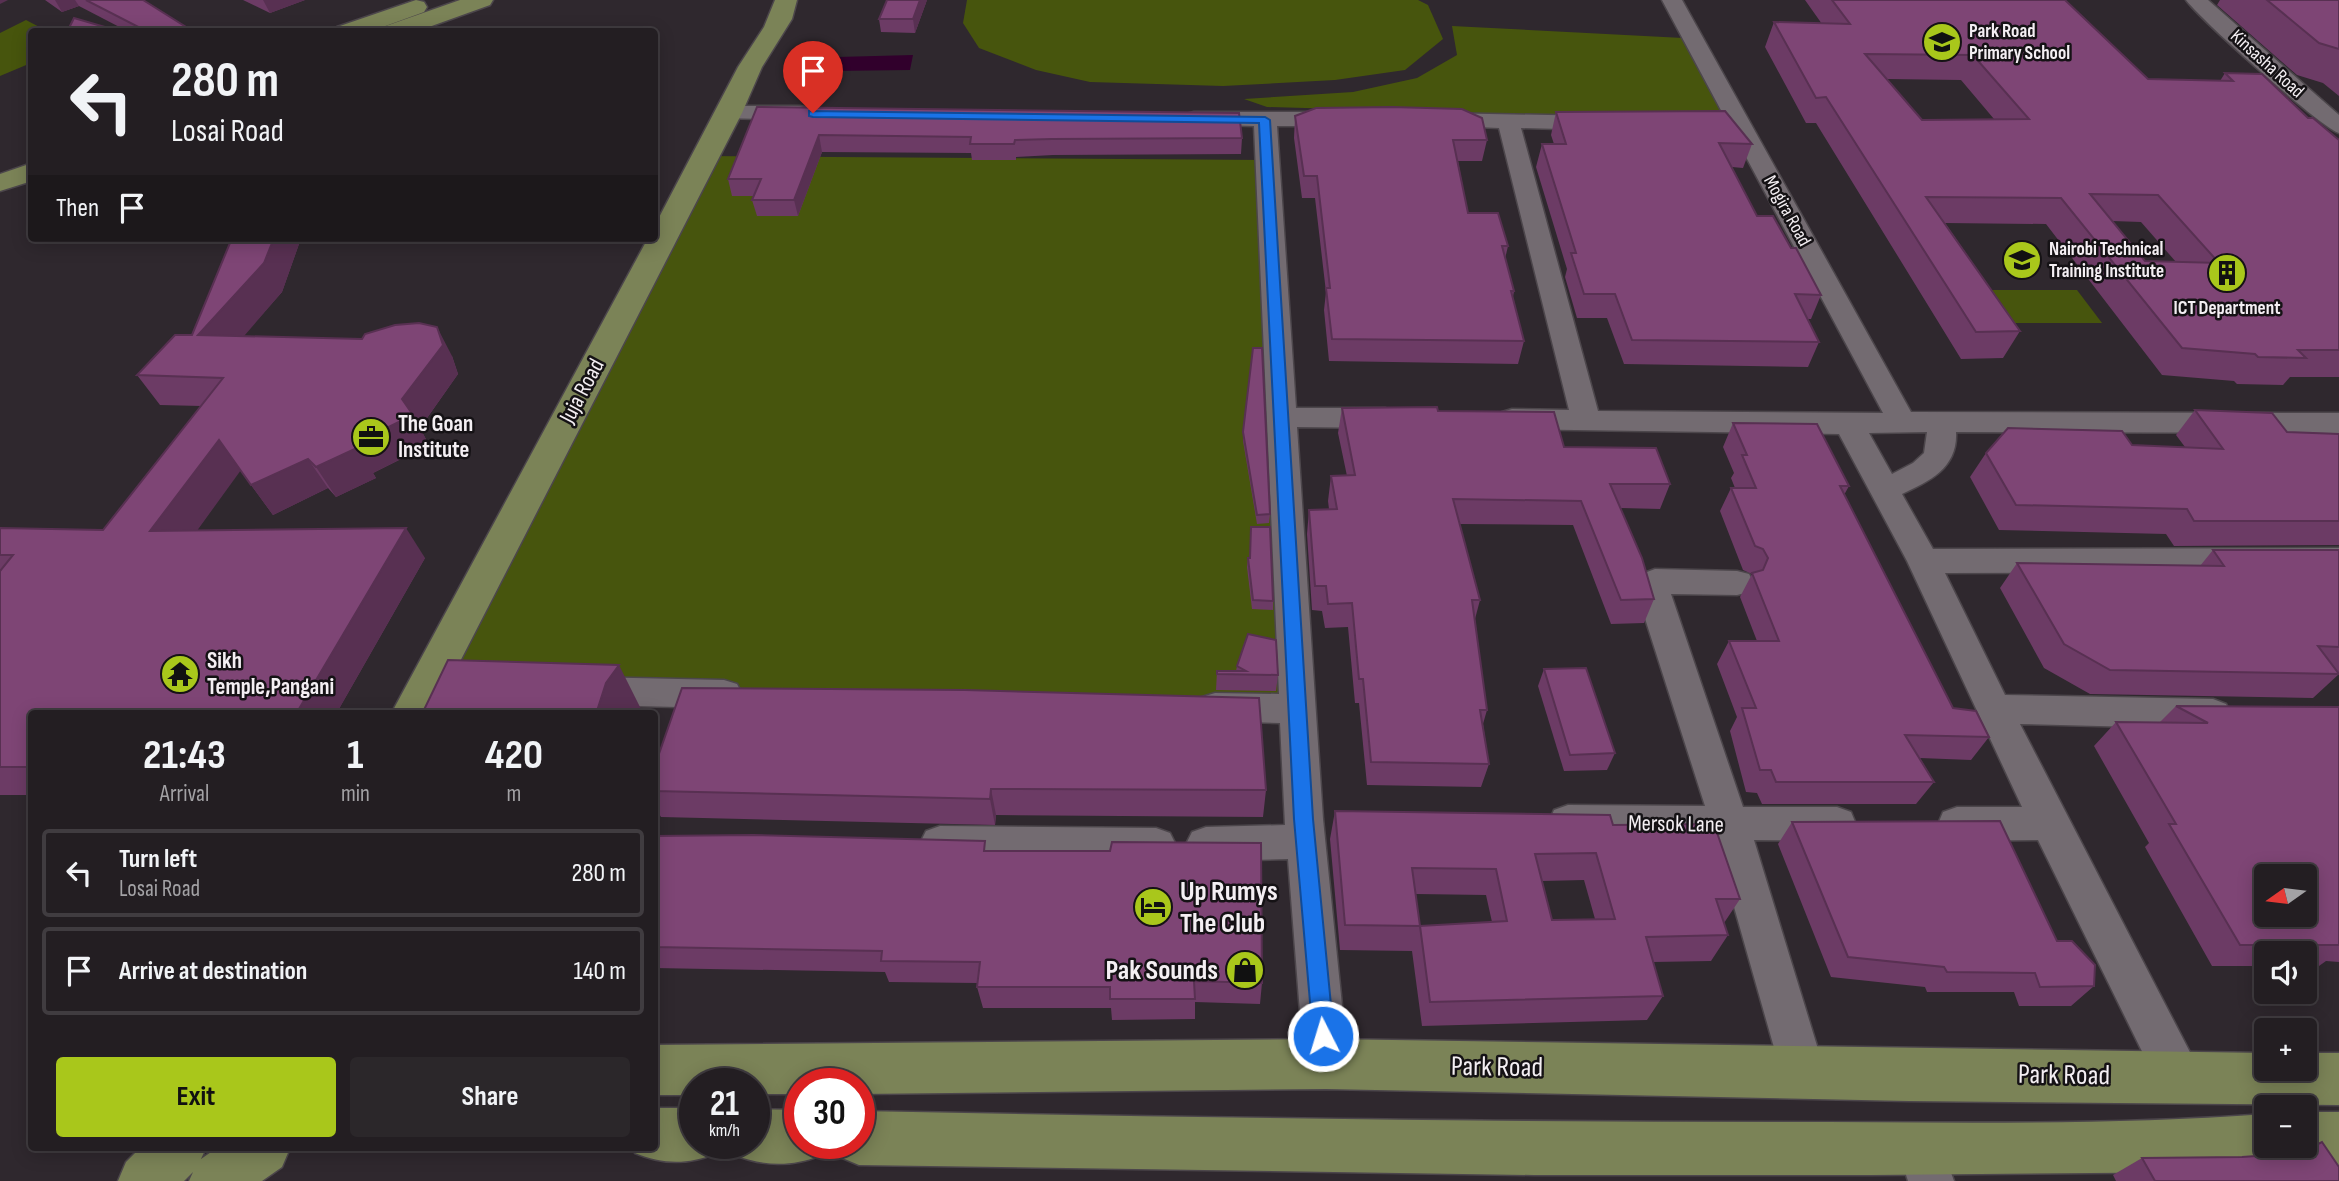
<!DOCTYPE html>
<html lang="en">
<head>
<meta charset="utf-8">
<style>
	body { margin:0; font-family:"Sofia Sans Condensed",sans-serif; background:#2b272a; color:#f1f3f6; height:100vh; display:flex; flex-direction:column; font-size:26px; white-space:nowrap }
	* { box-sizing:border-box; margin:0 }
	p { font-size:23px; color:#a3a2a5 }
	.icon { flex:none; width:38px; height:38px; fill:none; stroke:currentColor; stroke-width:2; stroke-linecap:round; stroke-linejoin:round }
	.map { position:relative; flex:1; overflow:hidden }
	.side { position:absolute; left:28px; top:710px; width:630px; height:441px; display:flex; flex-direction:column; background:#231e22; border-radius:7px; box-shadow:0 4px 18px #0003,0 0 0 2px #403c40 }
	.side>* { flex:none }
	.guide { position:absolute; left:28px; top:28px; width:630px; height:214px; border-radius:7px; box-shadow:0 4px 18px #0003,0 0 0 2px #403c40; background:#231e22; color:#f1f3f6; overflow:hidden }
	.needle { width:46px; rotate:256deg }
	.tools { position:absolute; left:2254px; top:864px; display:grid; gap:14px }
	.tools a { display:grid; place-items:center; width:63px; height:63px; border-radius:7px; background:#231e22; box-shadow:0 4px 18px #0003,0 0 0 2px #403c40; font-size:35px }
	.speed { position:absolute; left:679px; top:1068px; display:flex; gap:14px; font-size:35px; font-weight:700; text-align:center }
	.speed>* { display:grid; place-content:center; width:91px; height:91px; border-radius:50%; background:#231e22; box-shadow:0 4px 18px #0003,0 0 0 2px #403c40; line-height:1 }
	.speed small { font-size:18px; font-weight:400 }
	.speed .limit { border:10px solid #d22; background:#fff; color:#111 }
	.pin { position:absolute; display:grid; place-items:center; width:60px; height:60px; color:#fff; margin:-72px -30px; border-radius:50% 50% 50% 0; rotate:-45deg; box-shadow:0 0 7px #0007 }
	.pin .icon { rotate:45deg }
	.me { position:absolute; width:77px; margin:-38px; rotate:355deg; stroke-linejoin:round; filter:drop-shadow(0 0 5px #0008) }
	.turn { display:flex; align-items:center; gap:24px; height:147px; padding:0 28px; font-size:32px }
	.turn .icon { width:91px; height:91px; stroke-width:2.5 }
	.turn b { display:block; font-size:49px; line-height:60px }
	.then { display:flex; align-items:center; height:66px; padding:0 28px; background:#0003; gap:14px; font-size:26px }
	.eta { display:flex; justify-content:space-evenly; align-items:center; height:119px; text-align:center }
	.eta b { font-size:42px; font-weight:700; line-height:49px }
	.button { display:flex; gap:14px; margin-top:auto; padding:14px 28px }
	.button a { flex:1; height:80px; border-radius:7px; background:#a9c71b; color:#111; font-size:28px; font-weight:700; line-height:80px; text-align:center }
	.button a+a { background:#2b272a; color:#f1f3f6 }
	ul { padding:0; list-style:none }
	li { display:flex; align-items:center; gap:21px; height:88px; margin:0 14px 10px; padding:0 14px; border:4px solid #403c40; border-radius:7px }
	li div { flex:1 }
	li b { display:block; font-size:26px }
	li em { font-style:normal }
	.map>svg:first-child { display:block }
</style>
</head>
<body>
<div class="map">
<svg width="2339" height="1181" viewBox="0 0 2339 1181">
	<rect width="100%" height="100%" fill="#2f282e"/>
	<g fill="#47550d">
		<path d="M967 0H1418L1428 5 1443 39 1405 70 1335 80 1223 86 1090 82 1036 70 979 48 963 23Z"/>
		<path d="M26 20 47 31 32 32 31 63 0 76V33Z"/>
		<path d="M1452 26 1683 38 1727 120 1267 107 1244 99 1353 92 1417 78 1457 55Z"/>
		<path d="M706 156 1267 160 1297 709 425 686Z"/>
		<path d="M1984 290H2077L2102 323H2006Z"/>
	</g>
	<path fill="#31002c" d="M913 55 910 70 833 71 837 57Z"/>
	<g fill="none" stroke-linecap="round" stroke-linejoin="round">
		<defs>
			<g id="minor">
				<path d="M1662 0H1682L1911 412 2339 413V433L1956 432C1958 467 1931 481 1902 494L1933 549 2339 548V572L1945 573 2005 695 2213 699 2226 704 2231 714 2226 724 2213 729 2020 724 2194 1060 2200 1076 2194 1092 2178 1098 2162 1092 2038 840 1957 841 1943 836 1938 824 1943 812 1957 807H2022L1907 561 1839 434 1512 429 1502 426 1497 419 1502 412 1512 409 1569 410 1499 128 1431 125 1428 120 1431 115 1439 113 1598 116 1606 118 1609 123 1606 128 1598 130 1521 128 1598 411 1883 413ZM1927 432 1924 453 1913 463 1892 474 1869 433Z"/>
				<path d="M2186 0H2208L2339 115V133C2321 128 2200 19 2186 0Z"/>
				<path d="M729 106H800L808 108 811 113 808 118 800 120 721 118 718 113 721 108Z"/>
				<path d="M1194 112H1339L1347 114 1350 119 1347 124 1339 126H1277L1296 408H1385L1395 411 1400 418 1395 425 1385 428 1297 427 1323 819 1348 1064 1342 1079 1326 1086 1310 1079 1304 1064 1288 859 1206 861 1192 856 1186 844 1192 832 1206 827 1285 825 1280 723 1215 721 1202 717 1197 707 1202 697 1215 693 1279 694 1254 126 1186 124 1183 119 1186 114Z"/>
				<path d="M1655 569 1737 571 1749 574 1754 583 1749 592 1737 595 1671 594 1743 807H1837L1851 812 1856 824 1851 836 1837 841 1754 840 1825 1072 1819 1088 1803 1094 1787 1088 1781 1072 1715 840 1568 839 1554 834 1549 822 1554 810 1568 805 1705 806 1634 584 1639 575Z"/>
				<path d="M589 677 724 680 737 684 742 694 737 704 724 708 589 705 576 701 571 691 576 681Z"/>
				<path d="M940 826 1156 828 1170 833 1176 845 1170 857 1156 862 940 860 926 855 920 843 926 831Z"/>
				<path d="M1921 1127 1937 1134 1954 1181H1908L1898 1150 1905 1134Z"/>
			</g>
			<g id="major">
				<path d="M416 0 424 2 427 7 424 12 369 32H334L337 27Z"/>
				<path d="M460 0H493L490 5 415 32H380L383 27Z"/>
				<path d="M775 0H797L792 19 762 67 742 113 433 714H391L648 238H654V227L738 67 764 27Z"/>
				<path d="M32 163V181L0 191V174Z"/>
				<path d="M1326 1039 2266 1053V1069H2305V1053H2339V1105L1908 1101 1326 1089 859 1094V1083H800V1094H754V1083H695V1095H654V1045Z"/>
				<path d="M654 1108H695V1143H718L714 1154C688 1165 661 1164 635 1153L633 1148H654Z"/>
				<path d="M754 1109 800 1110V1143H824L819 1156C792 1167 762 1166 735 1155L730 1143H754Z"/>
				<path d="M859 1111C1166 1117 1472 1122 1778 1122 1940 1122 2104 1126 2266 1114V1146H2305V1112H2339V1166L2305 1165 2286 1157 2285 1160 2266 1168 2210 1172 1872 1175H1534L859 1165 840 1157 834 1143H859Z"/>
				<path d="M140 1148H206L201 1159 217 1148H290L282 1167 262 1181H189L193 1172 184 1181H118L126 1162Z"/>
			</g>
		</defs>
		<use href="#minor" stroke="#4c464b" stroke-width="3"/>
		<use href="#major" stroke="#4c464b" stroke-width="3"/>
		<use href="#minor" fill="#736b71" fill-rule="evenodd"/>
		<use href="#major" fill="#7b8357" fill-rule="evenodd"/>
	</g>
	<g fill="#6c3b65" fill-rule="evenodd">
		<path d="M45 0H143L194 32H129L79 6 62 12Z"/>
		<path d="M243 0H305L270 13Z"/>
		<path d="M927 0 915 33 881 32 879 19Z"/>
		<path d="M1805 0H2065L2148 79 2220 81 2225 73 2308 118 2339 140V377H2290L2283 385 2237 384 2234 381 2162 375 2046 224 1945 223 2020 331 2003 358 1961 359 1816 123H1806L1765 47 1774 22 1822 24ZM1887 79 1961 80 1994 119 1922 120ZM2112 221 2141 222 2176 262 2145 261Z"/>
		<path d="M2220 0H2339V96L2323 83 2297 75 2217 5Z"/>
		<path d="M757 107 1242 138 1241 154 1053 155 1016 157V160H972L971 153 822 152 798 216H757L752 200 754 196H732L728 179Z"/>
		<path d="M1556 112 1752 144 1743 168 1732 167 1757 216 1791 248 1821 295 1811 319H1807L1819 342 1808 367 1624 364 1607 318H1577L1565 277 1567 269 1536 167 1542 144H1554L1551 135Z"/>
		<path d="M1295 116 1487 140 1482 161H1458L1468 213 1508 246 1505 259 1514 291 1513 297 1524 341 1518 364 1329 361 1324 310 1326 292 1315 198H1302L1294 138Z"/>
		<path d="M232 238H296L299 244 282 292 243 336 452 356 458 374 420 428 429 445 373 473 376 478 336 497 328 488 273 515 240 470 197 530 425 558 336 714H32V795H0V528L103 530 201 406 160 405 137 375 192 335Z"/>
		<path d="M1342 408 1438 411 1564 447 1670 484 1660 509 1621 508 1654 599 1644 623 1611 624 1573 525 1460 524 1480 600 1475 619 1487 710 1483 724 1489 764 1481 787 1367 785 1359 703H1355L1348 627 1325 628 1322 611 1312 610 1307 534 1309 510 1329 509 1328 501 1331 476H1347L1338 433Z"/>
		<path d="M2195 410 2287 432 2339 434V545L2174 546 2166 534 1999 530 1970 477 1986 453 2132 445 2185 447 2176 435Z"/>
		<path d="M1733 423 1849 486 1844 495 1953 708 1989 737 1971 760 1920 758 1934 782 1916 804H1762L1757 793 1746 792 1730 731 1737 717 1717 664 1729 641H1757L1740 597 1752 574 1743 570 1720 511 1731 488H1735L1731 478 1734 473 1723 447Z"/>
		<path d="M1243 432 1270 514 1269 523 1257 524 1243 441Z"/>
		<path d="M2213 550H2339V672H2337L2339 674 2313 698 2090 694 2044 668 2000 588 2017 563 2200 566Z"/>
		<path d="M1248 558 1273 601V610L1252 609 1247 567Z"/>
		<path d="M1237 666 1278 675 1276 691 1216 690 1217 671H1236Z"/>
		<path d="M1544 669 1615 753 1607 770 1564 771 1538 686Z"/>
		<path d="M2176 706 2339 707V962L2326 961 2319 966H2305V954H2266V966H2212L2145 847 2149 843 2094 746 2116 722 2159 723Z"/>
		<path d="M654 768 1266 790 1263 817 996 815 995 825 661 817 654 806Z"/>
		<path d="M1335 811 1613 825 1740 899 1724 923 1728 935 1711 961 1653 962 1663 996 1647 1020 1422 1026 1412 951 1340 950 1330 839ZM1584 880 1595 919 1552 920 1542 881ZM1416 894 1486 895 1492 922 1420 926Z"/>
		<path d="M1792 822 2057 941 2094 986 2071 1006H2019L2014 992H1927L1925 987 1831 977 1778 844Z"/>
		<path d="M654 836 987 851 1262 983 1260 1004 1195 1002V1019L1112 1020 1111 1008H983L977 987 978 983 889 982 885 972 654 968Z"/>
		<path d="M2142 1158 2339 1181H2116L2113 1175Z"/>
	</g>
	<g fill="#583052">
		<path d="M0 0H8L0 4Z"/>
		<path d="M55 0H75L79 6 62 12Z"/>
		<path d="M263 0H305L270 13Z"/>
		<path d="M920 0H927L915 33 913 19Z"/>
		<path d="M819 135 822 152 798 216 794 200Z"/>
		<path d="M115 238H129L118 243Z"/>
		<path d="M274 238H296L299 244 282 292 219 365 198 335Z"/>
		<path d="M437 327 452 356 458 374 420 428 429 445 373 473 376 478 336 497 316 467 354 444 402 399Z"/>
		<path d="M219 440 241 470 175 561 150 531Z"/>
		<path d="M308 459 328 488 273 515 251 485Z"/>
		<path d="M406 528 425 558 336 714H296Z"/>
		<path d="M619 665 641 709 637 714H596L606 683Z"/>
		<path d="M991 789 996 815 995 825 990 799Z"/>
	</g>
	<g fill="#7e4575" stroke="#583052" stroke-width="2" fill-rule="evenodd">
		<path d="M86 0H143L194 32H148Z"/>
		<path d="M887 0H920L913 19H879Z"/>
		<path d="M1832 0H2065L2148 79 2233 81 2225 73 2262 74 2308 118H2313L2339 140V350H2298L2306 358 2258 357 2255 354 2182 348 2061 198 1926 197 2020 331 1976 332 1826 97 1816 98 1774 22 1850 24ZM1865 54 1973 55 2029 119 1922 120ZM2090 194 2158 195 2219 263 2145 261Z"/>
		<path d="M2267 0H2339V49L2319 43Z"/>
		<path d="M74 18 122 32H75L69 28Z"/>
		<path d="M757 107 1239 113 1242 138 1052 139 1015 140 1014 144H970L971 137 819 135 794 200H752L761 179H728Z"/>
		<path d="M1392 107 1462 109 1482 118 1487 140H1453L1468 213H1498L1508 246H1502L1514 291H1511L1524 341 1332 339 1326 288H1330L1317 176H1304L1295 116 1316 108Z"/>
		<path d="M1725 111 1752 144 1719 143 1757 216H1773L1791 248H1796L1821 295 1795 294 1819 342 1632 340 1615 294H1584L1571 253H1576L1542 144H1566L1556 112Z"/>
		<path d="M232 238H274L264 263 198 335 362 339 365 334 395 325 419 323 437 327 443 345 402 399 413 415 354 444 357 448 316 467 308 459 251 485 219 440 150 531 406 528 296 714H32V767H0V571L13 555H0V528L103 530 223 378 137 375 175 335H192Z"/>
		<path d="M1253 348H1262L1270 514 1257 515 1243 432Z"/>
		<path d="M1437 407 1438 411 1554 412 1564 447 1656 448 1670 484H1610L1642 558 1654 599 1621 600 1581 501 1453 499 1480 600H1472L1487 710H1480L1489 764 1371 762 1363 679H1359L1352 603 1328 604 1326 586H1315L1309 510 1337 509 1331 476 1355 475 1342 408Z"/>
		<path d="M2195 410 2272 413 2287 432 2339 434V521H2194L2187 509 2016 505 1986 453 2008 428 2122 431 2132 445 2223 449Z"/>
		<path d="M1733 423 1817 424 1849 486H1840L1953 708 1976 711 1989 737 1905 735 1934 782H1776L1771 770H1760L1742 708H1756L1729 641H1779L1752 573 1763 570 1768 558 1763 549 1755 546 1731 488H1756L1742 455H1747Z"/>
		<path d="M1251 527H1270L1273 601 1253 600 1248 558H1250Z"/>
		<path d="M2213 550H2339V647L2318 646 2339 674 2110 670 2064 644 2017 563 2224 566Z"/>
		<path d="M1248 634 1276 640 1278 675 1217 674V671H1246L1237 666Z"/>
		<path d="M448 660 619 665 606 683 596 714H422Z"/>
		<path d="M1586 668 1615 753 1570 755 1544 669Z"/>
		<path d="M682 688 965 690 1259 698 1266 790 991 789 990 799 654 791V768Z"/>
		<path d="M2176 706 2339 707V945H2240L2169 824H2176L2116 722 2208 723ZM2266 877H2305V915H2266Z"/>
		<path d="M1335 811 1610 815 1613 825 1714 824 1740 899H1716L1728 935 1646 937 1663 996 1430 1002 1420 926 1345 925ZM1596 853 1615 919 1552 920 1535 854ZM1412 868 1496 869 1507 921 1420 926Z"/>
		<path d="M2000 821 2057 941H2072L2095 965 2094 986 2040 987 2035 973 1947 972 1944 967 1848 957 1792 822Z"/>
		<path d="M754 835 985 841 984 851H1110L1112 842 1261 843 1262 983 1194 981 1195 999H1110V987H977L980 962 881 961 882 951 654 947V836Z"/>
		<path d="M2322 1142 2339 1167V1181H2155L2142 1158 2242 1157 2300 1153Z"/>
	</g>
	<path fill="#1a73e8" stroke="#114b97" stroke-width="2" d="M809 111 1265 117 1270 120 1313 819 1334 1036 1331 1043 1323 1046 1316 1043 1313 1036 1294 819 1259 123 813 117 809 116Z"/>
	<defs>
		<symbol id="school-disc" viewBox="-11 -11 22 22"><circle r="9.5" fill="#a9c71b" stroke="#151215"/><path d="M0-5L7-2L0 1L-7-2ZM-4 1L0 2.5L4 1V4Q0 6-4 4Z" fill="#111"/></symbol>
		<symbol id="university-disc" viewBox="-11 -11 22 22"><circle r="9.5" fill="#a9c71b" stroke="#151215"/><path d="M0-5L7-2L0 1L-7-2ZM-4 1L0 2.5L4 1V4Q0 6-4 4Z" fill="#111"/></symbol>
		<symbol id="building-disc" viewBox="-11 -11 22 22"><circle r="9.5" fill="#a9c71b" stroke="#151215"/><path d="M-4-6H4V6H1V3H-1V6H-4ZM-2.5-4.3h1.7v1.8h-1.7ZM.8-4.3h1.7v1.8H.8ZM-2.5-1h1.7V.8h-1.7ZM.8-1h1.7V.8H.8Z" fill="#111"/></symbol>
		<symbol id="office-disc" viewBox="-11 -11 22 22"><circle r="9.5" fill="#a9c71b" stroke="#151215"/><path d="M-6-3h4V-5.5h4V-3h4V5H-6ZM-1-4.5V-3h2v-1.5ZM-6 0V1H6V0Z" fill="#111"/></symbol>
		<symbol id="temple-disc" viewBox="-11 -11 22 22"><circle r="9.5" fill="#a9c71b" stroke="#151215"/><path d="M0-6L5-2H3V0L6.5 2.5H4V6H1.5V3h-3V6H-4V2.5H-6.5L-3 0V-2H-5Z" fill="#111"/></symbol>
		<symbol id="hotel-disc" viewBox="-11 -11 22 22"><circle r="9.5" fill="#a9c71b" stroke="#151215"/><path d="M-6-4.5h1.5V1H6V5H4.5V3h-9V5H-6ZM-4 0a1.8 1.8 0 1 1 3.6 0ZM.5 0V-2.5h3Q6-2.5 6 0Z" fill="#111"/></symbol>
		<symbol id="shop-disc" viewBox="-11 -11 22 22"><circle r="9.5" fill="#a9c71b" stroke="#151215"/><path d="M-5-2.5h2.3a2.7 3.5 0 0 1 5.4 0H5L5.5 6h-11ZM-1.5-2.5h3a1.5 2.3 0 0 0-3 0Z" fill="#111"/></symbol>
	</defs>
	<g fill-rule="evenodd">
		<use href="#school-disc" x="1920" y="20" width="44" height="44"/>
		<use href="#university-disc" x="2000" y="238" width="44" height="44"/>
		<use href="#building-disc" x="2205" y="251" width="44" height="44"/>
		<use href="#office-disc" x="349" y="415" width="44" height="44"/>
		<use href="#temple-disc" x="158" y="652" width="44" height="44"/>
		<use href="#hotel-disc" x="1131" y="885" width="44" height="44"/>
		<use href="#shop-disc" x="1223" y="948" width="44" height="44"/>
	</g>
	<g text-anchor="middle" dominant-baseline="central" stroke-width="5" stroke-linejoin="round" paint-order="stroke">
		<g font-size="19" font-weight="bold" fill="#f4eff3" stroke="#151215" text-anchor="start">
			<text x="1969" y="31">Park Road<tspan x="1969" dy="22">Primary School</tspan></text>
			<text x="2049" y="249">Nairobi Technical<tspan x="2049" dy="22">Training Institute</tspan></text>
			<text x="2227" y="308" text-anchor="middle">ICT Department</text>
		</g>
		<g font-size="19" fill="#f4eff3" stroke="#151215">
			<text transform="translate(2267 64) rotate(42)">Kinsasha Road</text>
			<text transform="translate(1787 211) rotate(61)">Mogira Road</text>
		</g>
		<g font-size="23" fill="#f4eff3" stroke="#151215">
			<text transform="translate(582 391) rotate(-62)">Juja Road</text>
			<text transform="translate(1676 824) rotate(1)">Mersok Lane</text>
		</g>
		<g font-size="23" font-weight="bold" fill="#f4eff3" stroke="#151215" text-anchor="start">
			<text x="398" y="424">The Goan<tspan x="398" dy="26">Institute</tspan></text>
			<text x="207" y="661">Sikh<tspan x="207" dy="26">Temple,Pangani</tspan></text>
		</g>
		<g font-size="28" font-weight="bold" fill="#f4eff3" stroke="#151215" text-anchor="start">
			<text x="1180" y="891">Up Rumys<tspan x="1180" dy="32">The Club</tspan></text>
			<text x="1218" y="970" text-anchor="end">Pak Sounds</text>
		</g>
		<g font-size="28" fill="#f4eff3" stroke="#151215">
			<text transform="translate(1497 1067) rotate(1)">Park Road</text>
			<text transform="translate(2064 1075) rotate(1)">Park Road</text>
		</g>
	</g>
</svg>
<div class="tools">
<a><svg class="needle" viewBox="-14 -14 28 28"><path d="M0-13l5 13h-10z" fill="#e53935"/><path d="M0 13l5-13h-10z" fill="#a3a2a5"/></svg></a>
<a><svg class="icon" aria-label="sound" viewBox="0 0 24 24"><path d="M4 9h4l5-4v14l-5-4H4zM17 9q2 3 0 6"/></svg></a>
<a>+</a>
<a>−</a>
</div>
<div class="speed"><div>21<small>km/h</small></div><div class="limit">30</div></div>
<div class="pin" style="left:813px;top:113px;background:#d93025"><svg class="icon" aria-label="arrive" viewBox="0 0 24 24"><path d="M6 21V4h12l-3 4 3 4H6"/></svg></div>
<svg class="me" style="left:1323px;top:1036px" viewBox="-20 -20 40 40"><circle r="17" fill="#1a73e8" stroke="#fff" stroke-width="3"/><path d="M0-11L8 9 0 5-8 9z" fill="#fff"/></svg>
<div class="guide">
<div class="turn"><svg class="icon" aria-label="left" viewBox="0 0 24 24"><path d="M17 20v-9H6M10 6l-5 5 5 5"/></svg><div><b>280 m</b>Losai Road</div></div>
<div class="then">Then<svg class="icon" aria-label="arrive" viewBox="0 0 24 24"><path d="M6 21V4h12l-3 4 3 4H6"/></svg></div>
</div>
<section class="side">
<div class="eta">
<div><b>21:43</b><p>Arrival</p></div>
<div><b>1</b><p>min</p></div>
<div><b>420</b><p>m</p></div>
</div>
<ul>
<li><svg class="icon" aria-label="left" viewBox="0 0 24 24"><path d="M17 20v-9H6M10 6l-5 5 5 5"/></svg><div><b>Turn left</b><p>Losai Road</p></div><em>280 m</em></li>
<li><svg class="icon" aria-label="arrive" viewBox="0 0 24 24"><path d="M6 21V4h12l-3 4 3 4H6"/></svg><div><b>Arrive at destination</b></div><em>140 m</em></li>
</ul>
<div class="button"><a>Exit</a><a>Share</a></div>
</section>
</div>
</body>
</html>
